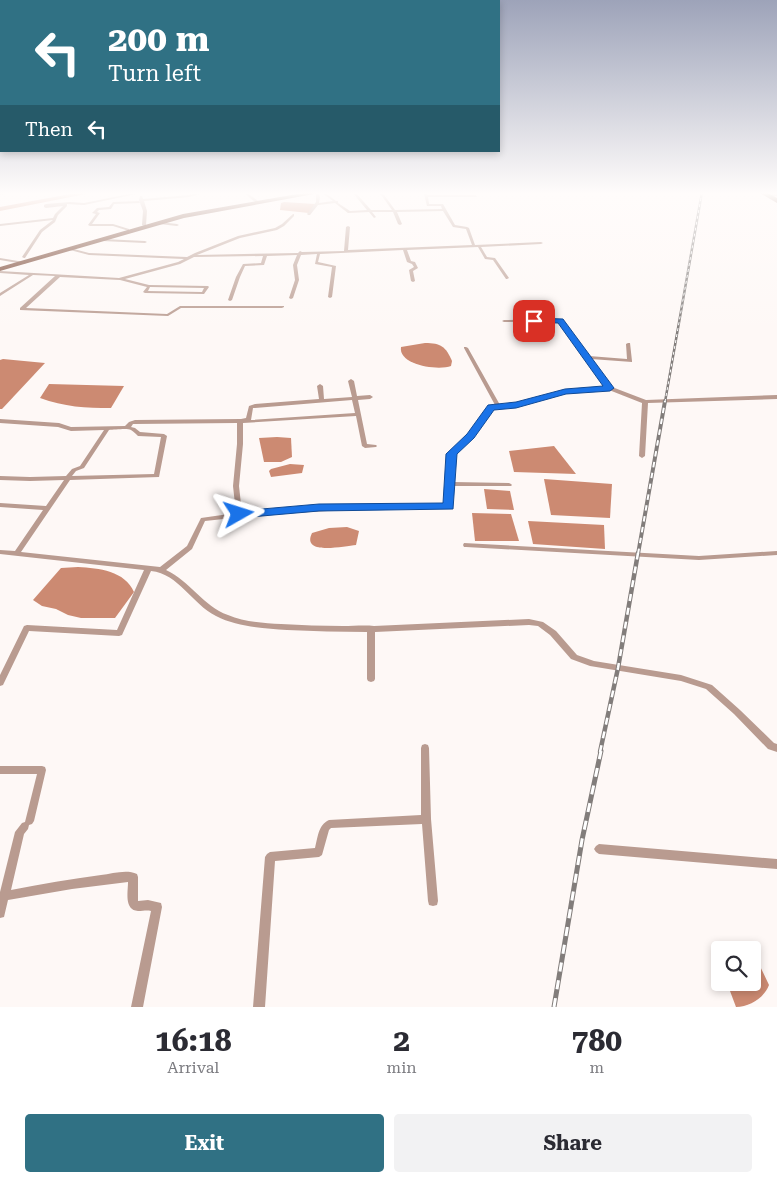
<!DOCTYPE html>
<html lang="en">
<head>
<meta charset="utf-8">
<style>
	body { margin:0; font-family:"Roboto Serif",serif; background:#f2f2f3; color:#2b2b33; height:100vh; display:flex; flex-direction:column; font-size:19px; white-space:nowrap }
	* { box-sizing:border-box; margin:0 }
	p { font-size:16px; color:#7c7c81 }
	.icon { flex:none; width:28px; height:28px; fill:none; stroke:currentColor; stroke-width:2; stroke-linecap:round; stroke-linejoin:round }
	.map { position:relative; height:1007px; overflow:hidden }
	.details { display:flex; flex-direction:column; background:#fff; flex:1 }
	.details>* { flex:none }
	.guide { position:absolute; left:0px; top:0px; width:500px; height:152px; box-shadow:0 2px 8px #0003; background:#307184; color:#fff; overflow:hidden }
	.controls { position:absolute; left:711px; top:941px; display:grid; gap:10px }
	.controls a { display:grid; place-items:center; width:50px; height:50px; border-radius:5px; background:#fff; box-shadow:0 2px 8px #0003; font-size:25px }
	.pin { position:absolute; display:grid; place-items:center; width:42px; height:42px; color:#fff; margin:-21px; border-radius:10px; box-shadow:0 2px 8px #0006 }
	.me { position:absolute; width:55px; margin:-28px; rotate:84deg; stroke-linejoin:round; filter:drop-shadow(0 0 4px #0008) }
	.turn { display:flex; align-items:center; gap:18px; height:105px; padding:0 25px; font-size:22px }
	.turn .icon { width:65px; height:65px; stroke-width:2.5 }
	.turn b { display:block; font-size:35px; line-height:42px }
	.then { display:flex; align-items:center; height:48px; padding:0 25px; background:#0003; gap:10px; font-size:19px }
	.eta { display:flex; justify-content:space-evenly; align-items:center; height:85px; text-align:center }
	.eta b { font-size:30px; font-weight:700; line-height:35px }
	.cta { display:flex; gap:10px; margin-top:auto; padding:10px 25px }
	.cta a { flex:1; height:58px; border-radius:5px; background:#307184; color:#fff; font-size:20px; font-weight:700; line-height:58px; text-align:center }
	.cta a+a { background:#f2f2f3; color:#2b2b33 }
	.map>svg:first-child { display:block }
</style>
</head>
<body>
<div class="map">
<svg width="777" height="1007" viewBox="0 0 777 1007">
	<rect width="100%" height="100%" fill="#fef8f6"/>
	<g fill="#cc8a72">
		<path d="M284 202 315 204 309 213 280 210 281 203Z"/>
		<path d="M425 343C441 343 446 347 452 361L451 366C438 371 398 365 401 347Z"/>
		<path d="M3 359 45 363 2 409H0V360Z"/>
		<path d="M49 384 124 386 111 408C86 408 64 407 40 398Z"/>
		<path d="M277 437 291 438 292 457 281 462H264L259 438Z"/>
		<path d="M554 446 576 474 514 472 509 451Z"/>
		<path d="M290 464 304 465 302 473 271 477 269 471 271 469Z"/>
		<path d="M544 479 612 484 610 518 551 515Z"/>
		<path d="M484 489 510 491 514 510 487 509Z"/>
		<path d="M472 513 511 514 519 541H475Z"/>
		<path d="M528 521 604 525 605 549 533 544Z"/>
		<path d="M347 527 359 531 356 545C344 546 301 556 312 533L329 528Z"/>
		<path d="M78 567C99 568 125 571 134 592L115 618H81L68 615 56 609 42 606 33 600 61 568Z"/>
		<path d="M753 960 758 962 769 985C764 998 750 1007 736 1007L727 983 752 982Z"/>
	</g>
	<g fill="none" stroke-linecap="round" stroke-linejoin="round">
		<path fill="#cc8a72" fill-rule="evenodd" d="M81 192H96L0 211V207Z"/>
		<g fill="#b99b90" fill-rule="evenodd">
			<path d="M5 192H16L0 195V193Z"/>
			<path d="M139 192H146L84 205 67 204V206L58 215 55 222 42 232 25 258H24L22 257 40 230 53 220 0 226V224L53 218 55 214 63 206 46 208 44 207V205L46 204 70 202 84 203Z"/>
			<path d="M201 192H207L189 197 144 201 147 211 146 225 144 226 142 225 143 211 139 200 140 196H142L143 199 189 195Z"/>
			<path d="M243 192H246L258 201 255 202Z"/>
			<path d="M321 192H324L336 201H338V203L350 211 367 210 352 192H355L371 210H392L379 192H382L395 210 442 209 441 206H427L424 194 426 193 428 195H476L477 197H428L429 204H443L455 225 467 227 469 228 475 245 541 242 543 243 541 244 481 247 487 257 495 258 509 278 507 279H506L493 260 485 259 478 247 407 250 411 261 415 262 418 268 413 271 415 281 413 282 411 281 409 270 414 267 412 264 407 262 403 250 320 254 318 262 336 266 332 297 330 298 328 297 332 267 315 264 317 254 301 255 297 265 299 280 293 298 291 299 289 298 295 280 293 265 297 255 267 256 264 265 245 266 240 277 232 300 230 301 228 300 236 277 243 264 261 263 263 256 194 257 180 264 125 279 149 285 208 286 209 287 204 294 145 293 143 292 147 287 120 280 60 277 26 308 167 314 180 306H284V307L282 308H181L168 316 20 310V308L55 276 33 275 0 296V293L29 275 0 273V271L119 278 178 262 184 259 89 255 70 250V248L89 253 187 257 195 253 238 236 275 228 282 224 293 214H294V216L284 226 277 230 240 238 197 255 298 253 300 251 302 252 344 251 346 227 348 226 350 227 348 250 472 245 466 229 453 227 443 211 397 212 402 224 400 225 398 224 393 212H372L376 217 374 218 369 212 348 213 335 203 318 205 310 215H308L307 214 316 202V193H318L320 197 319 203 333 201ZM150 287 204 288 202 292 148 291Z"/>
			<path d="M777 194V196L768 197 766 196Z"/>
			<path d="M139 201 140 203 114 204 111 209 99 210 97 212 100 213 92 224H113L129 229V231L113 226H90L88 225 96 214 92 213 97 208 109 207 113 202Z"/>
			<path d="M160 222 177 224 179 225 177 226 159 224 158 223Z"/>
			<path d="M103 239 145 241 147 242 145 243 102 241V239Z"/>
			<path d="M0 258 24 262 26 263 24 264 0 260Z"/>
			<path d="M560 319H562L589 356 627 359 626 344 628 343H630L632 361V362L591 359 612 387 646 400 777 395V399L648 403 645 456 642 458 639 456 642 403 609 390 565 394 516 407 493 408 472 437 455 454 453 482 509 483 511 484 512 485 511 486H453L452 506 449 508C368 509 286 511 205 521L192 549 166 570C190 581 203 606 228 615 244 622 264 623 281 624 302 625 322 626 343 626 353 626 365 625 374 626L529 619 543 622 556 631 577 655 594 661 681 675 712 685 740 710 774 743 777 744V752L768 749 734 714 706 689 681 681 590 666 571 659 550 635 538 626 529 625 375 632V679L374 681 371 682 368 681 367 679V632C340 632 314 631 287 630 263 628 237 627 216 616 192 604 179 574 151 571L122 635 119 636 29 631 3 685 0 686V675L24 626 27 625 117 630 144 570 0 554V550L15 551 43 510 0 507V503L46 506 64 480 30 481 0 480V476L30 477 66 476 72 469 80 466 104 430 71 431 58 427 0 423V419L59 423 71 427 125 426 129 422 135 420 241 419 246 418 249 406 255 404 319 399 317 386 320 384 323 386 324 399 352 397 348 381 351 379 354 381 357 396 370 395 373 397 370 399 358 400 367 444 376 445 377 446 376 447 365 448 362 446 356 416 243 423V444L239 486 242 513 326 507 446 504 449 454 468 435 489 406 495 405 464 348V347H466L468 348 500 405 516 403 565 390 607 387 559 321 504 322 502 321 504 320ZM352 400 355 413 251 420 253 408H255ZM237 423V444L233 486 236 513 201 518 187 546 160 567 21 552 70 480 159 477 167 436 164 434 140 432 135 428 131 427 133 424ZM109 430C114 430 127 428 131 430 134 432 136 434 138 436L161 437 154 474 72 476 76 471 84 468Z"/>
			<path d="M464 543 699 556 777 551V555L699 560 466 547H464L463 545Z"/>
			<path d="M425 744 428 745 429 748 431 819 438 901 437 905 433 906 429 905 428 901 422 824 331 828 329 830 322 855 319 857 275 861 265 1007H253L265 857 267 854 270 852 315 848C318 837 318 825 329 820L421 815V748L422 745Z"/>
			<path d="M0 766H42L45 767 46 770 34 821 32 824 29 825 28 829 24 834 11 890C41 884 71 879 101 875 112 874 126 869 137 874L138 877V901L148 900 161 903 162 907 143 1007H131L151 911C147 910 143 911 138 911 124 910 128 892 128 882L72 889 8 900 4 917 0 918V892L15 832 22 823 25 822 37 774H0Z"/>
			<path d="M599 844 777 859V869L599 854 596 852 594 849 596 846Z"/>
		</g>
		<g fill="#6a311c" fill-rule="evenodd">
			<path d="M309 192H325L184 218 0 271V267L183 214Z"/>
			<path d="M758 192H766L777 198V203Z"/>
		</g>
		<defs>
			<path id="rail-far3" d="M665 402 702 192"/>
			<path id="rail-far2" d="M638 554 665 401"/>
			<path id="rail-far1" d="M600 752 618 668 638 553"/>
			<path id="rail" d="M554 1007 582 840 601 751"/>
		</defs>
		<use href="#rail-far3" stroke="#827d7b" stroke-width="2.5"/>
		<use href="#rail-far2" stroke="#827d7b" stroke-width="4"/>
		<use href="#rail-far1" stroke="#827d7b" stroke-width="4.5"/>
		<use href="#rail" stroke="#827d7b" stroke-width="5"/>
		<use href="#rail-far3" stroke="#fff" stroke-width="1" stroke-dasharray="3" stroke-linecap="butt"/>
		<use href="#rail-far2" stroke="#fff" stroke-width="2" stroke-dasharray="5.5" stroke-linecap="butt"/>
		<use href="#rail-far1" stroke="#fff" stroke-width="2.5" stroke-dasharray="7" stroke-linecap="butt"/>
		<use href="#rail" stroke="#fff" stroke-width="3" stroke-dasharray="9" stroke-linecap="butt"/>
	</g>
	<linearGradient id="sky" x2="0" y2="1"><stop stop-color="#9da3b9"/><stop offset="0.58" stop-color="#fffcfb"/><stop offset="1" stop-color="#fffcfb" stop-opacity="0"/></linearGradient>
	<rect width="777" height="333" fill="url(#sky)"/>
	<path fill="#1a73e8" stroke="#114b97" d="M534 318 563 319 614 388 610 391 566 394 516 408 494 410 474 438 457 454 453 509 319 511 239 518 233 514 239 511 319 504 443 503 446 454 467 434 488 405 516 402 565 389 603 386 558 323 531 322 530 321Z"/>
</svg>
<div class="controls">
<a><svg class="icon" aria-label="search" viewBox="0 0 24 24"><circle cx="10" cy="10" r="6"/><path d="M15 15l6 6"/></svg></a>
</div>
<div class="pin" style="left:534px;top:321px;background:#d93025"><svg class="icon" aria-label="arrive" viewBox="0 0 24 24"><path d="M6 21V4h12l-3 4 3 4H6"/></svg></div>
<svg class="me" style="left:239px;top:514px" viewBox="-20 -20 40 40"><path d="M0-17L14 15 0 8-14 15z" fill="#1a73e8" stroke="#fff" stroke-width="4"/></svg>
<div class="guide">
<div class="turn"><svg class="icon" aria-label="left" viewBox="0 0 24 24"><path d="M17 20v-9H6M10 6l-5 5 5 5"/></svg><div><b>200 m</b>Turn left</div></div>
<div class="then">Then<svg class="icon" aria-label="left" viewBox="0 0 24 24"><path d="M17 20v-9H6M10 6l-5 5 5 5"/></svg></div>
</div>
</div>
<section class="details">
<div class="eta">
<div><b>16:18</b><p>Arrival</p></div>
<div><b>2</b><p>min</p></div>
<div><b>780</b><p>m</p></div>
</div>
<div class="cta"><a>Exit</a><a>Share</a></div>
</section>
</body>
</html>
